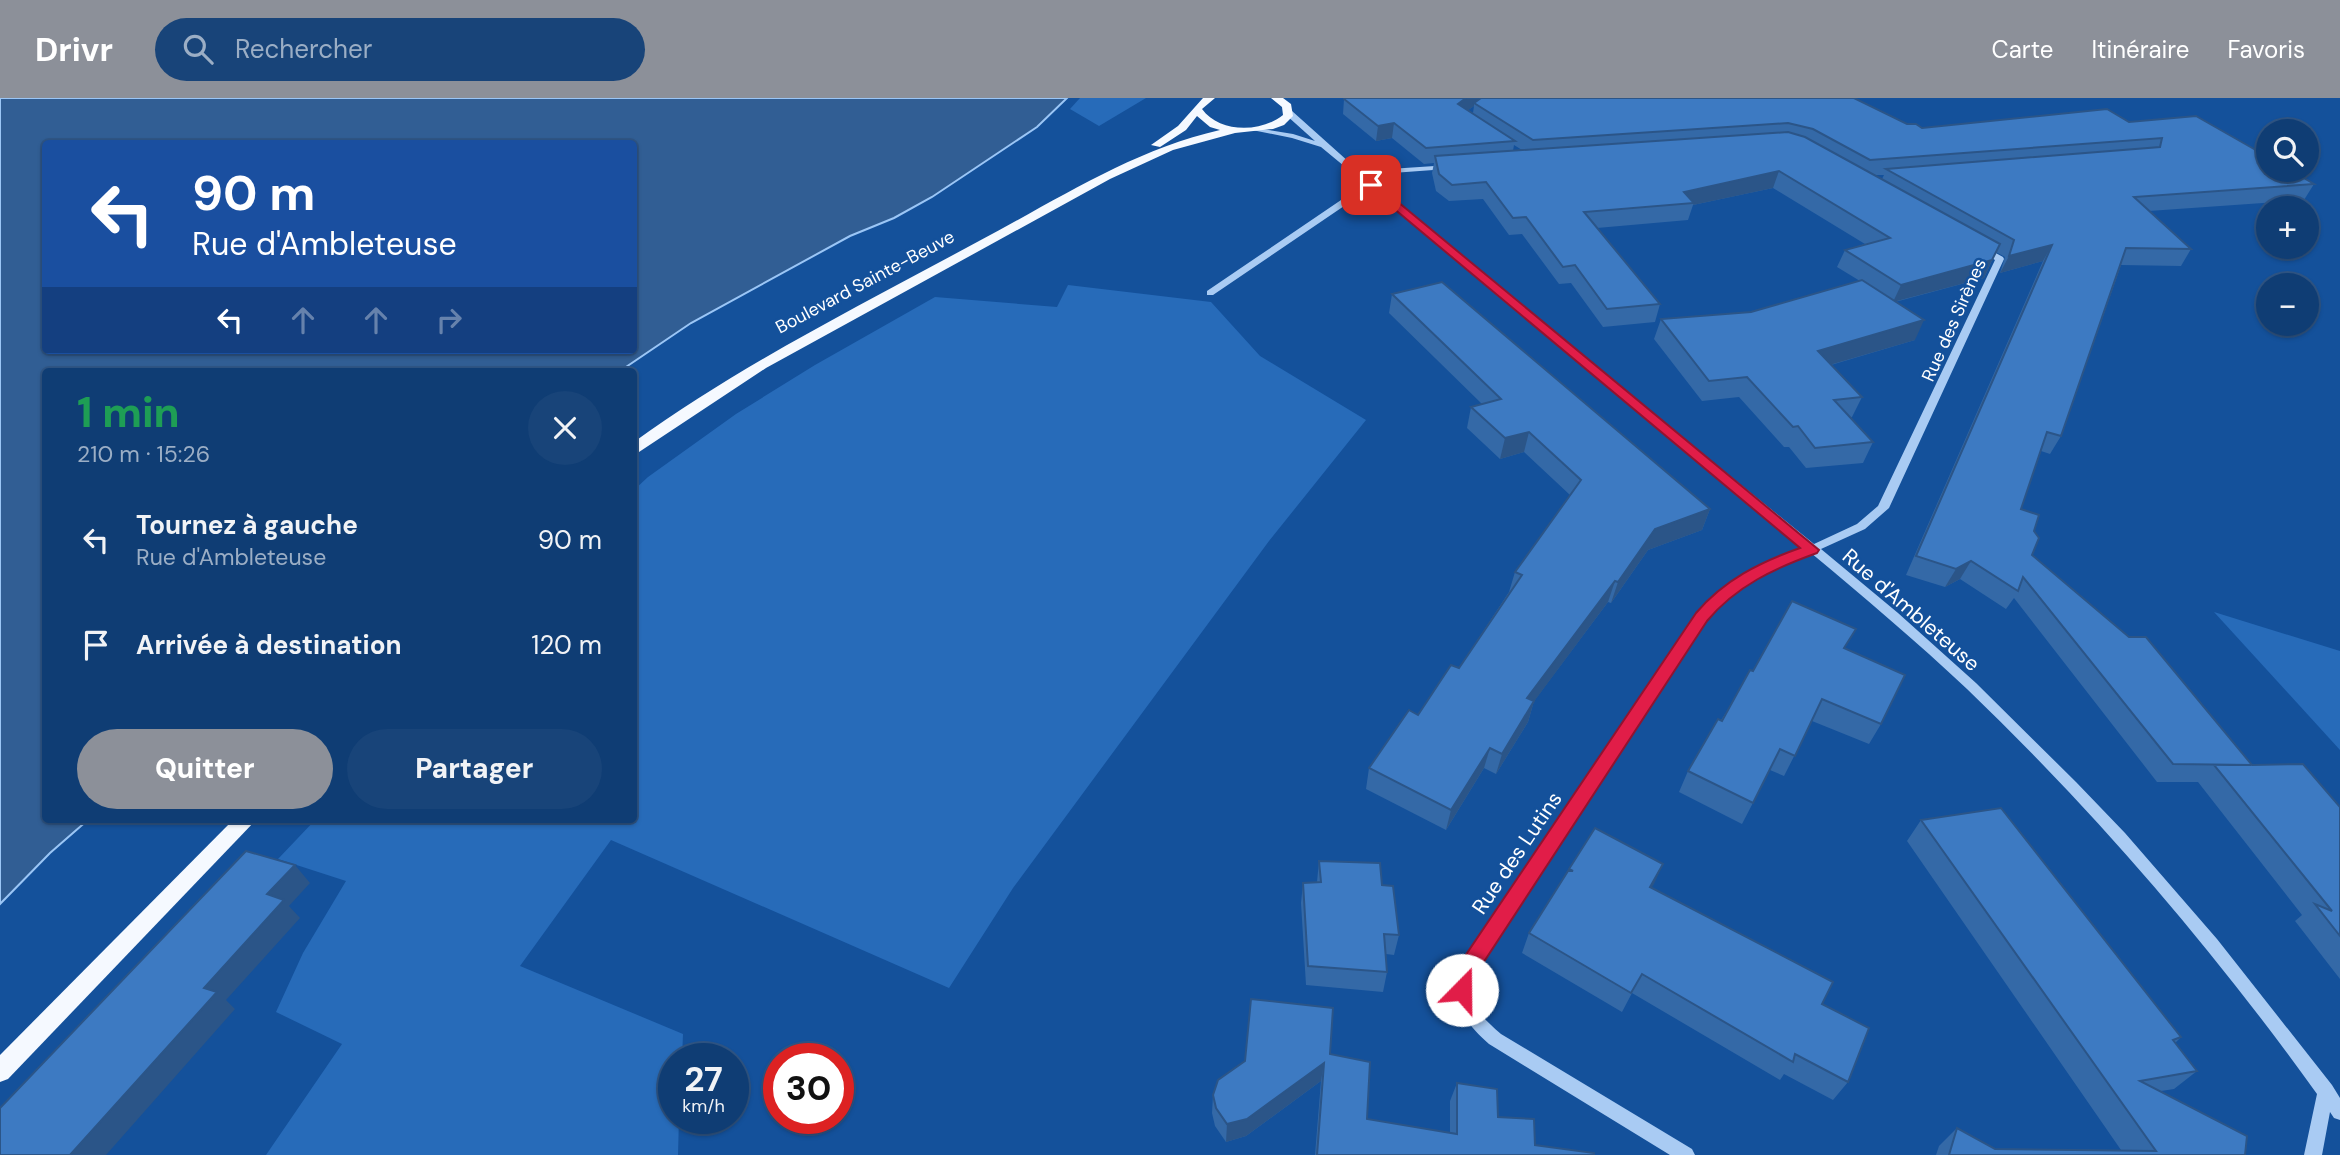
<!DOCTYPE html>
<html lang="fr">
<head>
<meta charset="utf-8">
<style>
	body { margin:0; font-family:"DM Sans",sans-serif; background:#184479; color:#f1f3f6; height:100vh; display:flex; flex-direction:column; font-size:26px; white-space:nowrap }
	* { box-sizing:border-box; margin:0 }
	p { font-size:23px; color:#9baec5 }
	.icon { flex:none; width:38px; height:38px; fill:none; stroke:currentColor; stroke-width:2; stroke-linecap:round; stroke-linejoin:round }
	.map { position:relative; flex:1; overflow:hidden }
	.details { position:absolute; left:42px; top:270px; width:595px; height:455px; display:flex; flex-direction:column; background:#0f3d74; border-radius:7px; box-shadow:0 2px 5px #0004,0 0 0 2px #2f5686 }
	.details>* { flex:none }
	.guide { position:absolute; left:42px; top:42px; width:595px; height:214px; border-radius:7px; box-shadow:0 2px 5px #0004,0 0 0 2px #2f5686; background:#1a4fa0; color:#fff; overflow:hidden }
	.tools { position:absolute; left:2256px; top:21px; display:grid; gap:14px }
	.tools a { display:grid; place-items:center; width:63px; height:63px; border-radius:50%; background:#0f3d74; box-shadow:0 2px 5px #0004,0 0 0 2px #2f5686; font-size:35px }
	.speed { position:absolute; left:658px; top:945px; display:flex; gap:14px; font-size:35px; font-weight:700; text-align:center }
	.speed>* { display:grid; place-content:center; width:91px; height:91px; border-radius:50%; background:#0f3d74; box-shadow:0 2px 5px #0004,0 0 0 2px #2f5686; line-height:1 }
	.speed small { font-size:18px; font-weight:400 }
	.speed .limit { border:10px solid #d22; background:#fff; color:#111 }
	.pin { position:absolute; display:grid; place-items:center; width:60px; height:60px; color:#fff; margin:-30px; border-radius:14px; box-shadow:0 4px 10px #0006 }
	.me { position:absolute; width:77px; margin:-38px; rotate:22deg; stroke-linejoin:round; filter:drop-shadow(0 0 5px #0008) }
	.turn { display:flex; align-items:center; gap:24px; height:147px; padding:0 35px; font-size:32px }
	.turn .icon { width:91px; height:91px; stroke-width:2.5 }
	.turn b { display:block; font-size:49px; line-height:60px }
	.lanes { display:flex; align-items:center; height:66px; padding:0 35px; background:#0003; justify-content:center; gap:35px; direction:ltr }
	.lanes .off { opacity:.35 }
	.round { display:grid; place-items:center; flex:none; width:74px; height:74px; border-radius:37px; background:#184479 }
	.head { display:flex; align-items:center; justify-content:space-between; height:119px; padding:0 35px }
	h1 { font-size:42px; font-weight:800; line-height:52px; color:#1e9e55 }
	.primary-button { display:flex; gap:14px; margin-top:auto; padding:14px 35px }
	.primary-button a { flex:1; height:80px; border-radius:42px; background:#8c9099; color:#fff; font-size:28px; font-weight:800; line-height:80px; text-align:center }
	.primary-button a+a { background:#184479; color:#f1f3f6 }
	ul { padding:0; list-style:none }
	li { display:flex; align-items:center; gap:21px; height:105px; padding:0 35px }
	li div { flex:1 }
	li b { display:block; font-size:26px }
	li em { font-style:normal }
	header { display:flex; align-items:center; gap:42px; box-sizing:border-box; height:98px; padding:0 35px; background:#8c9099; color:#fff }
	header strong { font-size:33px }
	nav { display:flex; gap:38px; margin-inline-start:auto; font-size:24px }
	.search { width:490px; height:63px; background:#184479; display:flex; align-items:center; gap:18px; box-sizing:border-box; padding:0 24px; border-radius:38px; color:#9baec5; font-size:26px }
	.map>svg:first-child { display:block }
</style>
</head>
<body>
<header>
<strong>Drivr</strong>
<div class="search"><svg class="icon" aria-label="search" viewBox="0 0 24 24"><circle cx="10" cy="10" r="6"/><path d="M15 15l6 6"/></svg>Rechercher</div>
<nav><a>Carte</a><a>Itinéraire</a><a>Favoris</a></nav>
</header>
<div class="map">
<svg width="2340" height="1057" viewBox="0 0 2340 1057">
	<rect width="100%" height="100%" fill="#14519b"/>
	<g fill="#276bb9">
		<path d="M1080 0H1146L1099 28 1070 11Z"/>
		<path d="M1068 187 1211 204 1260 258 1366 322 1269 443 1013 790 949 890 611 742 520 868 683 936 682 961H674V1020H679L678 1057H266L342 946 276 914 303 855 346 783 278 761 316 721H634V392L648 379 736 316 815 267 935 199 1057 209Z"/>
		<path d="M2214 514 2340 553V652Z"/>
	</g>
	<path fill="#315e94" stroke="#9bc6f6" stroke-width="2" fill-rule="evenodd" d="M0 0H1067L1037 29 932 99 894 120 850 138 691 225 620 273H46V721H89L50 755 0 806ZM46 46H634V252H46Z"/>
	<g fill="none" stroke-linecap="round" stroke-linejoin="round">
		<path fill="#a9cbf3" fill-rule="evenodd" d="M1286 13H1292L1359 73 1450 67 1451 69 1447 71 1365 77 1656 318 1814 446 1857 426 1878 408 1995 162 1976 150 1983 148 2003 159 2004 161 1889 410 1865 431 1821 451 1898 515 1976 585 2076 684 2125 735 2217 841 2332 987 2340 1000V1022L2334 1020 2330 1014 2322 1057H2304L2317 996C2213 851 2096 715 1967 591 1917 544 1864 499 1811 455 1769 470 1734 490 1705 525L1473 875C1468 906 1478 916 1501 936L1692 1051 1695 1057H1670L1489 946C1466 926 1446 900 1461 868L1688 531C1718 489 1756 466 1804 449L1378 96 1350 104 1213 197H1207V193L1344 100 1373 92 1321 49 1292 40 1252 32 1256 30 1293 36 1315 43 1286 17Z"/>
		<g fill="#f5f9ff" fill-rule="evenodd">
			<path d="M1203 0H1215L1202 11C1219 35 1261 35 1283 17L1282 9 1271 0H1283L1291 6 1293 18 1284 27 1273 31 1235 35 1173 52 1110 81 766 270 639 354 634 355V344C742 266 861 207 979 143 1057 102 1132 52 1220 32L1210 29 1197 18 1186 32 1160 49 1151 47 1178 28Z"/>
			<path d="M234 721H257L8 981 0 984V957Z"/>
		</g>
	</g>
	<g fill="#3469a7" fill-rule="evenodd">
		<path d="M1854 0 1907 26 1922 30 2129 24 2314 86 2304 102 2149 113 2191 151 2181 168 2121 167 2061 338 2050 356 2041 353 2021 411 2034 433 2032 457 2252 667 2340 709V881L2295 823 2302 817 2198 684H2157L2014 500 2006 511 1960 481 1945 489 1906 477 2043 163 2000 175 2005 159 1996 154 1984 180 1895 204 1915 242 1831 267 1862 299 1852 319 1850 320 1873 344 1863 365 1806 370 1789 349H1784L1739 299 1702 303 1654 241 1661 221 1751 214 1860 183 1837 169 1845 152 1865 146 1773 90 1693 107 1688 122 1597 130 1660 206 1655 224 1603 229 1571 185 1559 186 1522 136 1509 137 1483 101 1449 103 1436 93 1432 75 1434 65 1424 66 1392 40 1376 43 1343 16 1344 1ZM1474 8 1473 15 1468 12ZM1514 47 1522 52 1513 53ZM1875 77H1884L1882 81Z"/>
		<path d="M1392 196 1710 411 1702 432 1648 452 1611 505 1608 504 1534 603 1528 624 1496 676 1484 670 1446 732 1366 691 1369 670 1459 570 1509 494 1515 474 1570 397 1524 354 1500 361 1467 330 1471 309 1482 306 1389 215Z"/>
		<path d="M1845 551 1881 626 1869 646 1812 623 1784 678 1770 672 1742 726 1679 694 1688 673 1753 573Z"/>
		<path d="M1921 722 2181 939 2175 945 2197 973 2174 991 2161 993 2245 1057H1936L1939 1048 1957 1030 1995 1051 2121 1052 1907 743Z"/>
		<path d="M1595 730 1651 790 1822 906 1848 984 1833 1002 1784 976 1780 982 1632 895 1622 914 1522 855 1529 835Z"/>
		<path d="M1319 763 1382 787 1399 837 1394 857 1386 856 1387 874 1383 894 1306 887 1301 805 1303 785 1317 784Z"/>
		<path d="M1330 956 1367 1021 1450 1035V1003L1457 985 1498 1019 1535 1047 1594 1057H1315L1321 983 1246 1038 1226 1044 1215 1028 1212 1015 1213 997Z"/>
	</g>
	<g fill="#2b5588">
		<path d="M1466 0H1484L1474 5V8L1456 21 1458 6Z"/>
		<path d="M1394 25 1392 40 1376 43 1378 28Z"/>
		<path d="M1779 73 1773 90 1693 107 1694 105 1684 94Z"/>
		<path d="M2052 147 2043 163 2000 175 2009 158Z"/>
		<path d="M1992 162 1984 180 1893 204 1901 187Z"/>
		<path d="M1924 222 1915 242 1809 273 1818 253Z"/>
		<path d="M1529 334 1524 354 1500 361 1505 340Z"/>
		<path d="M1710 411 1702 432 1648 452 1611 505 1618 484 1655 431Z"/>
		<path d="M1971 463 1960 481 1945 489 1956 471Z"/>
		<path d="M1615 483 1608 504 1521 621 1527 600Z"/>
		<path d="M1534 603 1528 624 1496 676 1502 656Z"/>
		<path d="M1490 650 1484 670 1446 732 1451 712Z"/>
		<path d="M1663 766 1654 786 1640 809 1650 789Z"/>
		<path d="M295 767 310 785 289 808 300 820 226 902 235 911 106 1057H70L204 890 267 796Z"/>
		<path d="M1324 965 1321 983 1246 1038 1226 1044 1227 1026Z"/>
	</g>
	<g fill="#3d7ac2" stroke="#2b5588" stroke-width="2">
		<path d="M1345 0H1466L1458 6 1515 43 1426 50 1394 25 1378 28 1344 1Z"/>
		<path d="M1481 0H1854L1907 26H1916L1922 30 2107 11 2129 24 2196 18 2268 59V72H2290L2314 86 2134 99 2191 151 2126 150 2061 338 2047 334 2021 411 2039 417 2034 433 2039 440 2032 457 2129 539H2146L2252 667 2303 666 2340 709V838L2315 806 2332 813 2214 667H2251L2173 666 2023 479 2018 493 1971 463 1956 471 1916 458 2052 147 2009 158 2014 142 1886 71 2160 49 2162 40 1870 62 1813 31 1788 25 1533 42 1474 5Z"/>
		<path d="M1788 34 1805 39 2000 146 1992 162 1901 187 1845 152 1890 140 1779 73 1684 94 1694 105 1584 114 1660 206 1607 211 1575 167 1563 169 1526 119 1513 120 1486 84 1452 87 1439 76 1435 58Z"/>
		<path d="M1862 182 1924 222 1818 253 1862 299 1834 302 1873 344 1815 350 1798 328 1793 329 1747 279 1709 283 1661 221 1751 214Z"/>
		<path d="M1442 184 1710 411 1655 431 1618 484 1615 483 1527 600 1534 603 1502 656 1490 650 1451 712 1369 670 1409 612 1418 617 1451 567 1459 570 1522 477 1515 474 1581 382 1529 334 1505 340 1471 309 1501 301 1392 196Z"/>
		<path d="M1792 503 1856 531 1844 550 1905 577 1881 626 1822 601 1795 658 1780 651 1753 705 1688 673 1718 621 1722 623 1750 572 1753 573Z"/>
		<path d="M2001 710 2181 939 2173 942 2197 973 2140 983 2247 1038 2245 1057H1949L1957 1030 1995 1051 2156 1053 1921 722Z"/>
		<path d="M1595 730 1663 766 1650 789 1833 884 1822 906 1869 930 1848 984 1795 956 1793 964 1642 876 1631 895 1529 835 1568 773H1573L1569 771Z"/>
		<path d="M246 753 295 767 267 796 284 802 204 890 217 894 70 1057H0V1010Z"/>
		<path d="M1319 763 1380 765 1382 787 1393 788 1399 837 1384 836 1387 874 1308 868 1303 785 1321 784Z"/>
		<path d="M1251 901 1333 910 1330 956 1370 964 1367 1021 1457 1036V985L1497 991 1498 1019 1534 1021 1535 1047 1594 1055V1057H1317L1324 965 1247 1021 1227 1026 1216 1010 1213 997 1218 982 1245 963Z"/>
	</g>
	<path fill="#e11d48" stroke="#92132f" stroke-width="2" d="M1368 85H1375L1819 452 1817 455C1775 470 1736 488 1707 523L1476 876 1469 899 1462 902 1455 899 1452 892 1459 867 1696 515C1724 482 1760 464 1800 450L1368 89Z"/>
	<g text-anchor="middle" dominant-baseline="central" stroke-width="5" stroke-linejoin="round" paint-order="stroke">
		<g font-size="18" fill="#fff" stroke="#14519b">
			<text transform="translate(865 184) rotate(-28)">Boulevard Sainte-Beuve</text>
			<text transform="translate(1954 222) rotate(-66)">Rue des Sirènes</text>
		</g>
		<g font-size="21" fill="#fff" stroke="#14519b">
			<text transform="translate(1911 512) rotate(41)">Rue d'Ambleteuse</text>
			<text transform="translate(1517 755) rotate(-56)">Rue des Lutins</text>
		</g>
	</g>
</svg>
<div class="tools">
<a><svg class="icon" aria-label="search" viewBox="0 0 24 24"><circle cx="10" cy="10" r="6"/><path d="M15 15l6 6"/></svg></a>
<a>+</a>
<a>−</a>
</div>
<div class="speed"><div>27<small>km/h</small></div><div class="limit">30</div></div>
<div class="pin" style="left:1371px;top:87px;background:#d93025"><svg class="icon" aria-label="arrive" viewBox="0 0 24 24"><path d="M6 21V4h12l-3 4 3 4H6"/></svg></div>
<svg class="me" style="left:1462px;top:892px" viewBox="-20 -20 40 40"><circle r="19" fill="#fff"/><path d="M0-13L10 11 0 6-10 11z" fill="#e11d48"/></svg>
<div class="guide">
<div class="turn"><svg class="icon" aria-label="left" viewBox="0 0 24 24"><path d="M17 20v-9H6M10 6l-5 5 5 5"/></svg><div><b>90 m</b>Rue d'Ambleteuse</div></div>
<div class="lanes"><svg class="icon" aria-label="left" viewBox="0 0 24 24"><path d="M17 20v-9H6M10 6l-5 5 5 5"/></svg><svg class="icon off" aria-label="ahead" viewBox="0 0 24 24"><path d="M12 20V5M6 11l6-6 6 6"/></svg><svg class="icon off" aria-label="ahead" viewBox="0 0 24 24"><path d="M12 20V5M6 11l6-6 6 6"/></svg><svg class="icon off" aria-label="right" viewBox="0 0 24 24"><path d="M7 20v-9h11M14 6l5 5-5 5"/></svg></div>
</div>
<section class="details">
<div class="head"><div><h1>1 min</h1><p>210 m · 15:26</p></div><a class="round"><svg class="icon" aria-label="close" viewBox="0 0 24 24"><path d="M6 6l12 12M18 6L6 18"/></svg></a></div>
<ul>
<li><svg class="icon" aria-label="left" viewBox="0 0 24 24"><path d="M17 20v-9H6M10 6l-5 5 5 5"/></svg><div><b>Tournez à gauche</b><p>Rue d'Ambleteuse</p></div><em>90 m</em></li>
<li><svg class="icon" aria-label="arrive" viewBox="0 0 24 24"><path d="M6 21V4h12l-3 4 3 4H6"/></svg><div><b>Arrivée à destination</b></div><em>120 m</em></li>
</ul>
<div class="primary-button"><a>Quitter</a><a>Partager</a></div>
</section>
</div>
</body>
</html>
